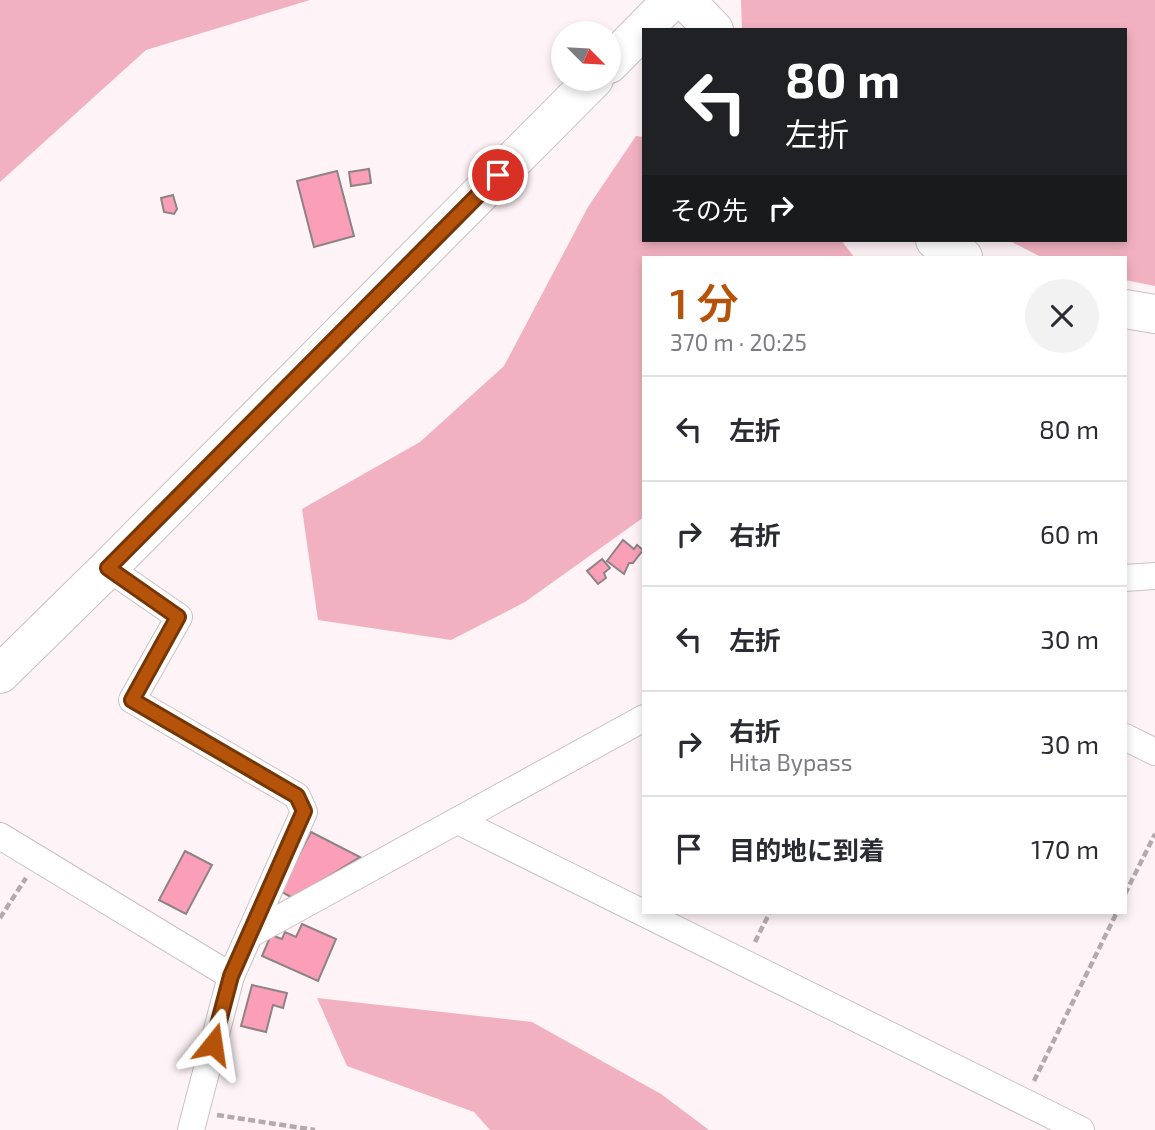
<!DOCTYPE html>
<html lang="ja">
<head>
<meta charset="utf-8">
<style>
	body { margin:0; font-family:"Exo 2","Noto Sans JP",sans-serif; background:#f2f2f3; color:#2b2b33; height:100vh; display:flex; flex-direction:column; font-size:26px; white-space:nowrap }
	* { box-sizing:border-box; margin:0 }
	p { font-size:23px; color:#7c7c81 }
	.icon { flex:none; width:38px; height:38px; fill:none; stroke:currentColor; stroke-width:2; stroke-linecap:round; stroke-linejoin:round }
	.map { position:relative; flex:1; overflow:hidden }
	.panel { position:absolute; left:642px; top:256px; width:485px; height:658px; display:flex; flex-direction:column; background:#fff; border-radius:0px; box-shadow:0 4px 10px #0003 }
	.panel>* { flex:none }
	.top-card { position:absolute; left:642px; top:28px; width:485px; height:214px; border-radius:0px; box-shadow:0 4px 10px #0003; background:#202124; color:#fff; overflow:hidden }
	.needle { width:46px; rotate:114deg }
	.buttons { position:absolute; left:551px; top:21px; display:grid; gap:14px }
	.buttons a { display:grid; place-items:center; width:70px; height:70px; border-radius:50%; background:#fff; box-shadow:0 4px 10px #0003; font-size:35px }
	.pin { position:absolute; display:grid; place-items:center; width:60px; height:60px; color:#fff; margin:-30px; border:4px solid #fff; border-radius:50%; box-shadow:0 2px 7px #0007 }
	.me { position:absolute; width:77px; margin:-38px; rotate:15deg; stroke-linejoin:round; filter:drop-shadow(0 0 5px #0008) }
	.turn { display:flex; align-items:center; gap:24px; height:147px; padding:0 28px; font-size:32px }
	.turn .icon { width:91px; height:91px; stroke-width:2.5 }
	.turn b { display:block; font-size:49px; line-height:60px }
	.then { display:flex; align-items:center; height:66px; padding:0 28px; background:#0003; gap:14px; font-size:26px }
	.round { display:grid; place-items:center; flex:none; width:74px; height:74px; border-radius:37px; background:#f2f2f3 }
	.head { display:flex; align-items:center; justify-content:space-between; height:119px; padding:0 28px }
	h1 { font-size:42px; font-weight:600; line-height:52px; color:#b45309 }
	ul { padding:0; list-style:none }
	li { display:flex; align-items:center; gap:21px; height:105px; padding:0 28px; border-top:2px solid #e1e1e2 }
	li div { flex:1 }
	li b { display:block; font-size:26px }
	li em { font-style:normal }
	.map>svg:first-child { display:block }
</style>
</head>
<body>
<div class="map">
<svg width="1155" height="1130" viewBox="0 0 1155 1130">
	<rect width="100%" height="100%" fill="#fef3f6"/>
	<g fill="#f2b1c1">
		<path d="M0 0H310L146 50 0 182Z"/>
		<path d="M741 0H1155V286L1125 280V257H1041L1008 240H1125V30H742Z"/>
		<path d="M636 136 644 137V240H841L854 257H644V517L525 602 451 640 318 620 302 509 420 442 504 366 588 207Z"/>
		<path d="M317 998 532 1022 661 1094 709 1130H490L474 1112 347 1066Z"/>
	</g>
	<g fill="#fa9fb7" stroke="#8d8385" stroke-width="2">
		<path d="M369 169 371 183 351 186 349 172Z"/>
		<path d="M337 171 354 236 314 247 297 181Z"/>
		<path d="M173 195 177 209 174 214 164 212 161 198Z"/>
		<path d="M623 540 634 549 637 545 643 550 633 563H629L624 574 607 561Z"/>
		<path d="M602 559 610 568 604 573 606 578 598 584 587 571Z"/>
		<path d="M311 832 360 857 293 898 280 891Z"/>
		<path d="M185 851 212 865 186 914 159 900Z"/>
		<path d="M302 924 336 939 318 981 262 956 271 935 282 939 285 932 296 937Z"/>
		<path d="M252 985 287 993 283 1008 273 1005 266 1032 241 1026Z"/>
	</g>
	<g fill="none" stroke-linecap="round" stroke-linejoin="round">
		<defs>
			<g id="minor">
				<path d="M108 568 179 617 132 700 297 796 304 812 231 976 191 1130"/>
				<path d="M1125 578 1155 576"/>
				<path d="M1125 737 1155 752"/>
				<path d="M458 821 1081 1130"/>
				<path d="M0 836 231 976"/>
				<path d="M249 935 644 718"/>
			</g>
			<g id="trunk">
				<path d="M685 0 714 30"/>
				<path d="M609 64 672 0"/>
				<path d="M935 240 963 257"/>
				<path d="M1125 309 1155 314"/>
				<path d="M0 674 108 568 594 79"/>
			</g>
		</defs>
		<use href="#minor" stroke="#cbc0c2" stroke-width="28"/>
		<use href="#trunk" stroke="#cbc0c2" stroke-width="40"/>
		<g stroke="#b2aaac" stroke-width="4.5" stroke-dasharray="7 3.5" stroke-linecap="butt">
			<path d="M1125 894 1155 834"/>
			<path d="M0 918 26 878"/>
			<path d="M755 942 770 912"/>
			<path d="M1034 1081 1117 912"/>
			<path d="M217 1115 315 1130"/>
		</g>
		<use href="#minor" stroke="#fff" stroke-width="26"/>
		<use href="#trunk" stroke="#fff" stroke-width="38"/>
	</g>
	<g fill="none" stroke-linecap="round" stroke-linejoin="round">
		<defs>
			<path id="route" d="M213 1044 231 976 304 811 297 796 132 700 178 617 108 568 498 175"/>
		</defs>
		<use href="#route" stroke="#753606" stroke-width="18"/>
		<use href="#route" stroke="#b45309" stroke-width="12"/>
	</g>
</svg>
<div class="buttons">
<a><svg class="needle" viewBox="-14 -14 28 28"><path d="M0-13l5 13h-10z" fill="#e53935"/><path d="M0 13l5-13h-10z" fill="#7c7c81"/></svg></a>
</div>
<div class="pin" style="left:498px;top:175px;background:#d93025"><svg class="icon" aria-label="arrive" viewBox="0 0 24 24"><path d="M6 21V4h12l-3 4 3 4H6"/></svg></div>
<svg class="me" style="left:213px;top:1044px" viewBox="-20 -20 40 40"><path d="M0-17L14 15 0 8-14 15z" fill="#b45309" stroke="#fff" stroke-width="4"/></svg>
<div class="top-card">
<div class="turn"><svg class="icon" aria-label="left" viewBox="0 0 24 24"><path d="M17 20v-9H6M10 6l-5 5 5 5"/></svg><div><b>80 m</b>左折</div></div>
<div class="then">その先<svg class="icon" aria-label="right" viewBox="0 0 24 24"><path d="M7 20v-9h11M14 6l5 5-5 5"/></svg></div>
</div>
<section class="panel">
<div class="head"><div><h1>1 分</h1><p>370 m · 20:25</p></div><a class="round"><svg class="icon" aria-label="close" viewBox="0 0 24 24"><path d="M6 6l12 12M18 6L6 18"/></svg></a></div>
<ul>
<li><svg class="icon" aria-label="left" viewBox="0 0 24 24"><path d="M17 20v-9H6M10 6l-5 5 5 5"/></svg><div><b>左折</b></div><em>80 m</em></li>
<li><svg class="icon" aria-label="right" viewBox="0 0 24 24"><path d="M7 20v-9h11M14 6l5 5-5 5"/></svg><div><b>右折</b></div><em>60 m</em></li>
<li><svg class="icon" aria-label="left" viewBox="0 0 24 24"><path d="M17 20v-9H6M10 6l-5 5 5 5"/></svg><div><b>左折</b></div><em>30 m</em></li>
<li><svg class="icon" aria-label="right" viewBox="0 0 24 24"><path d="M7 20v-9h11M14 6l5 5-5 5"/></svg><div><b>右折</b><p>Hita Bypass</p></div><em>30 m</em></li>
<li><svg class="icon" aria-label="arrive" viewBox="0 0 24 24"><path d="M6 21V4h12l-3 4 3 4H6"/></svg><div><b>目的地に到着</b></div><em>170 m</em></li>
</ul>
</section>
</div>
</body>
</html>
